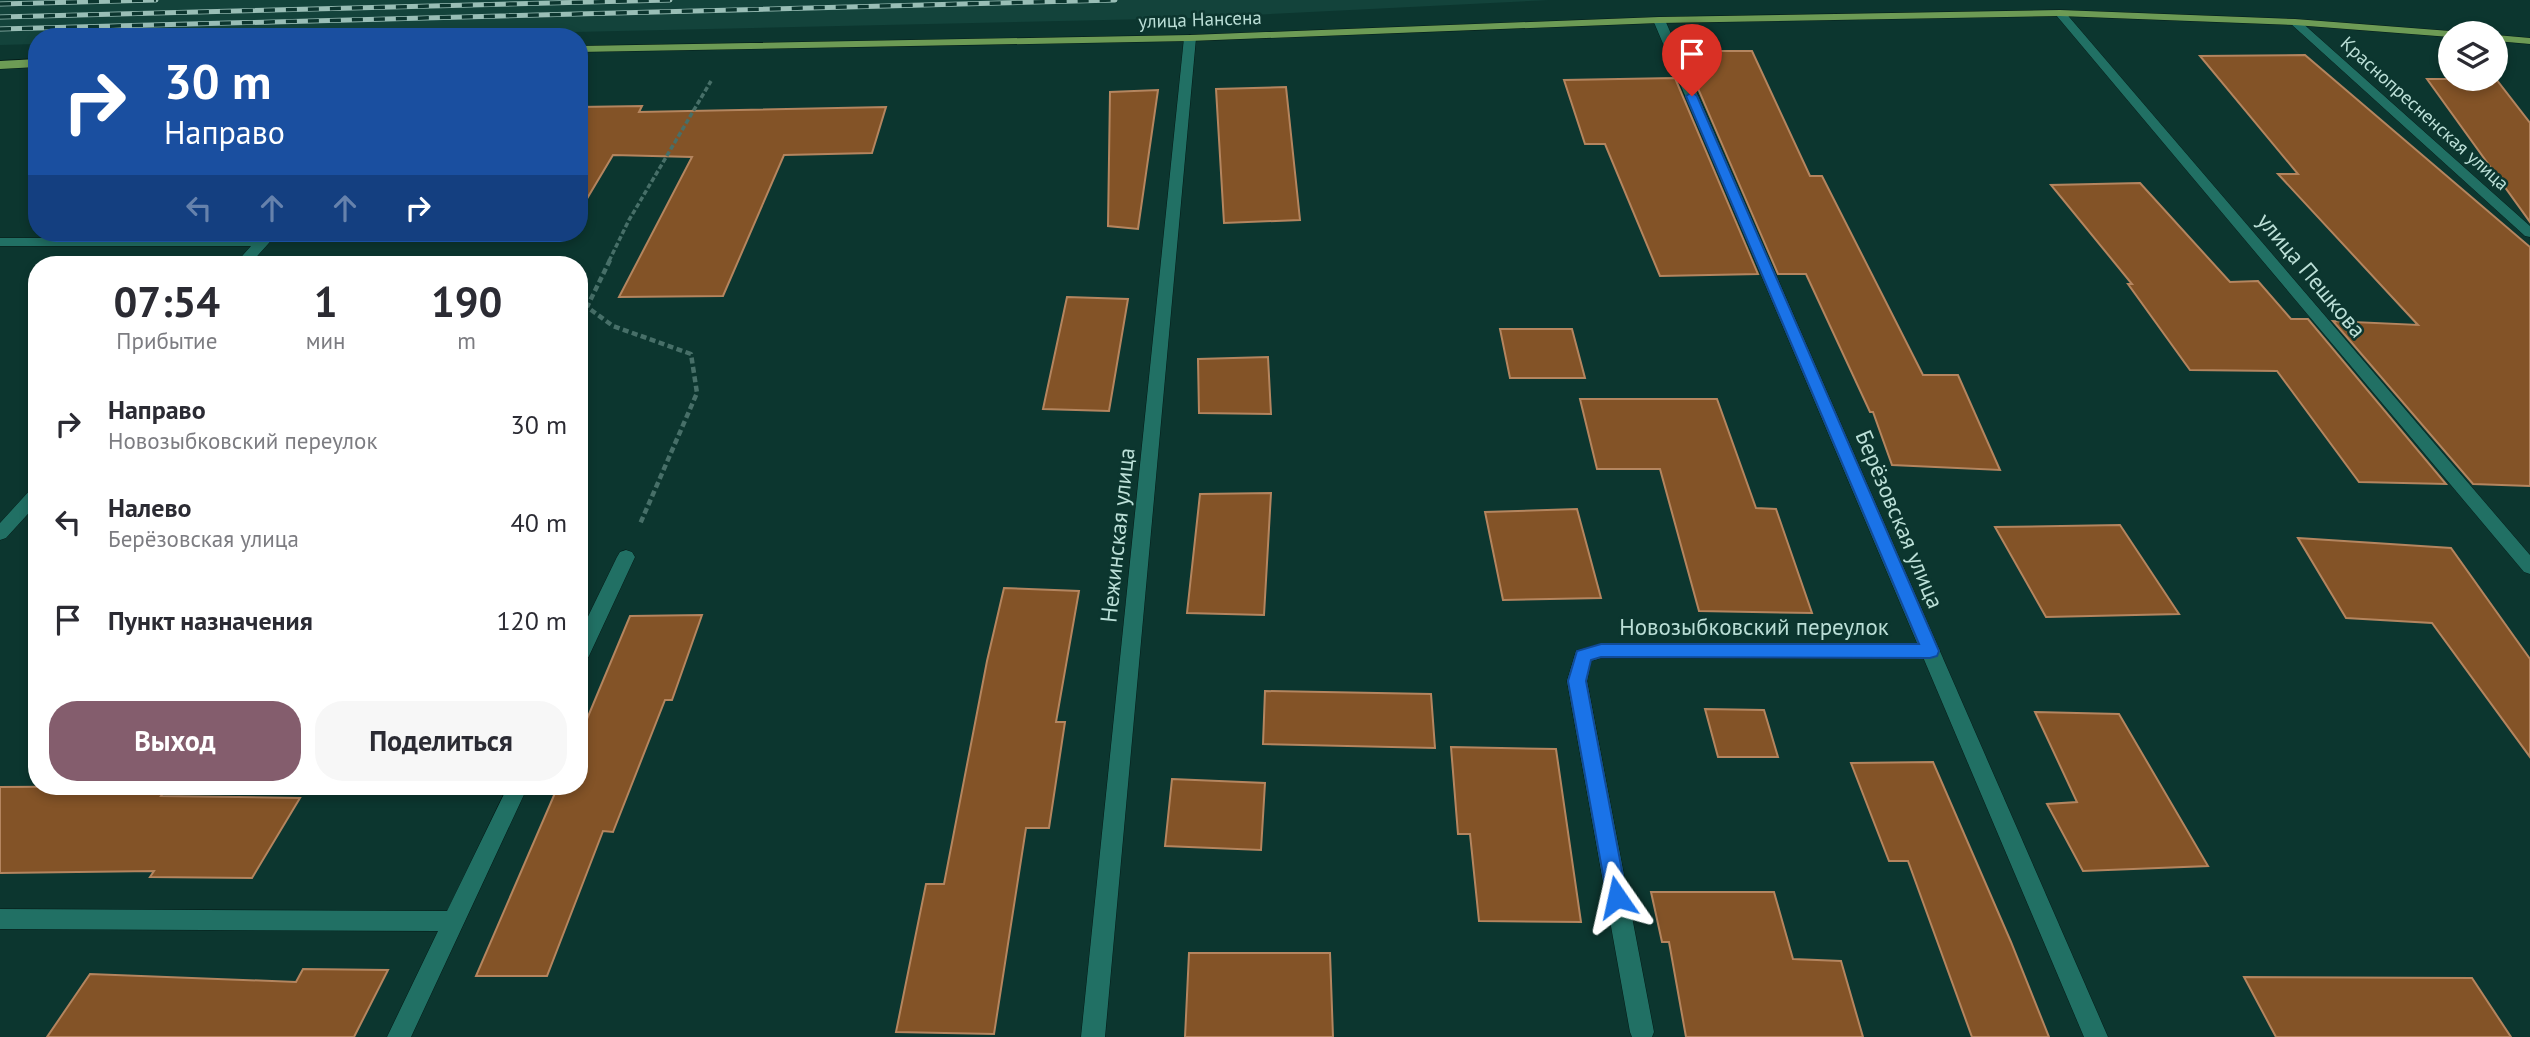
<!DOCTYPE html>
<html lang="ru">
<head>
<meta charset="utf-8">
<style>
	body { margin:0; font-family:"PT Sans",sans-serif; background:#f7f7f7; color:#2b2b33; height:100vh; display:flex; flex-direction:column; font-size:26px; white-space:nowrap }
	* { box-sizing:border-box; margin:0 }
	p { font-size:23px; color:#7c7c81 }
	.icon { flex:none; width:38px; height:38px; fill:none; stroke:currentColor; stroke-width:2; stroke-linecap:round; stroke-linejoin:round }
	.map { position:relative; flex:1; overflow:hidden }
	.sheet { position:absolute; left:28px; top:256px; width:560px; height:539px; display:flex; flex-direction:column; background:#fff; border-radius:28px; box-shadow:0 4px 10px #0003 }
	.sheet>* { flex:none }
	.top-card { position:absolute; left:28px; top:28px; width:560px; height:214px; border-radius:28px; box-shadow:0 4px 10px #0003; background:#1a4fa0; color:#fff; overflow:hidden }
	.buttons { position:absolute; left:2438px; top:21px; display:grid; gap:14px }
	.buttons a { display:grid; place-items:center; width:70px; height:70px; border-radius:50%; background:#fff; box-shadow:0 4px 10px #0003; font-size:35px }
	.pin { position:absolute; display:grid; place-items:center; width:60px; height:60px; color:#fff; margin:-72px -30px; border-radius:50% 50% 50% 0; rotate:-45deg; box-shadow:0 0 7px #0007 }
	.pin .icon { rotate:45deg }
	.me { position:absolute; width:77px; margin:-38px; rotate:349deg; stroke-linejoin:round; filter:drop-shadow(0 0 5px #0008) }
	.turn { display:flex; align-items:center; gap:24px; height:147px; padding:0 21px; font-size:32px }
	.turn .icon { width:91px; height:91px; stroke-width:2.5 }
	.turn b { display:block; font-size:49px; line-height:60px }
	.lanes { display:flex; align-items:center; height:66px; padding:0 21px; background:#0003; justify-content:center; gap:35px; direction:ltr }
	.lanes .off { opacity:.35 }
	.eta { display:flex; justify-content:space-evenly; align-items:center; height:119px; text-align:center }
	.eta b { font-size:42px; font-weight:600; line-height:49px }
	.action { display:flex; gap:14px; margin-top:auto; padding:14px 21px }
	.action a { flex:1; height:80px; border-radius:28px; background:#845d6d; color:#fff; font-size:28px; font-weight:600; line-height:80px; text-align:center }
	.action a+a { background:#f7f7f7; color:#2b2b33 }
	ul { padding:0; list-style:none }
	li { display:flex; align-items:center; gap:21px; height:98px; padding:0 21px }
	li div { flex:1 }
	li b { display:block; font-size:26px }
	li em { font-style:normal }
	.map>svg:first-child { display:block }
</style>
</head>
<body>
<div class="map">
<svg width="2530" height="1037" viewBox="0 0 2530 1037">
	<rect width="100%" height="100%" fill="#0c362f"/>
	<path fill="#13433b" d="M0 0H1549L1193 18 356 37H37V44L0 45Z"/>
	<g fill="#835327" stroke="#b4855f" stroke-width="2">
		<path d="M1696 51H1752L1810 176H1822L1923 375H1958L2000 470 1892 465 1873 412H1870L1806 274H1778L1693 77H1707Z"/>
		<path d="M2305 55 2530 247V486L2473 484 2333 321 2418 325 2278 174H2298L2200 56Z"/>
		<path d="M1675 78 1758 274 1660 276 1605 144H1585L1564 80Z"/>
		<path d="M2427 79H2496L2530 123V222Z"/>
		<path d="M1286 87 1300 220 1224 223 1216 89Z"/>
		<path d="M1158 90 1138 229 1108 226 1110 92Z"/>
		<path d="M642 106 639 112 886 107 872 153 784 155 723 296 619 297 692 157 613 155 579 212V107Z"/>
		<path d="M2140 183 2230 282 2258 281 2291 319H2308L2446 484 2359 482 2277 371 2190 370 2128 284H2132L2051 185Z"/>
		<path d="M1067 297 1128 299 1109 411 1043 409Z"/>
		<path d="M1500 329H1572L1585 378H1510Z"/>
		<path d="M1268 357 1271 414 1199 413 1198 359Z"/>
		<path d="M1580 399H1717L1756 508 1776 509 1812 613 1699 611 1660 469H1597Z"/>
		<path d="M1271 493 1264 615 1187 613 1200 494Z"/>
		<path d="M1577 509 1601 598 1503 600 1485 512Z"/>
		<path d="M2120 525 2179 614 2046 617 1995 527Z"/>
		<path d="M2298 538 2451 548 2530 659V757L2432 623 2346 618Z"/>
		<path d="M1004 588 1079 591 1056 722H1065L1049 828H1026L994 1034 896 1032 926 884H944L987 661Z"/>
		<path d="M702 615 672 700H665L613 832 603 831 547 976H476L558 786H579V738L630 616Z"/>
		<path d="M1265 691 1431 694 1435 748 1263 744Z"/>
		<path d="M1705 709 1764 710 1778 757H1718Z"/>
		<path d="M2035 712 2119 714 2208 866 2083 871 2047 804 2077 802Z"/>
		<path d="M1451 747 1556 749 1581 922 1479 921 1470 834H1458Z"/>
		<path d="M1933 762 2011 942 2049 1037H1972L1908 861H1889L1851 763Z"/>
		<path d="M1172 779 1265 783 1261 850 1165 846Z"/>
		<path d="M168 786 161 796 300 798 252 878 150 877 154 871 0 873V787Z"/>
		<path d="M1651 892H1774L1793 959 1841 961 1863 1037H1686L1669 942H1662Z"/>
		<path d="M1189 953H1330L1333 1037H1185Z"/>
		<path d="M303 969 388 970 354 1037H47L90 974 296 982Z"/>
		<path d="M2244 977 2472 978 2511 1037H2276Z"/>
	</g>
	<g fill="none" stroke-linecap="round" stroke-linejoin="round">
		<defs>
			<path id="service" d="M1601 644H1930L1937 646 1940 651 1937 656 1930 658H1601L1591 661 1587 681 1654 1032 1652 1037H1632L1630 1032 1567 681 1576 651Z"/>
			<g id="minor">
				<path d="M2056 11H2064L2530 555V574L2524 572 2056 15Z"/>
				<path d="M1655 18 1665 20 2108 1037H2084L1653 20Z"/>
				<path d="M2291 20H2299L2530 226V237L2525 236 2291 24Z"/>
				<path d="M1190 35 1196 38 1105 1037H1081L1184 38Z"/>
				<path d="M264 233H278L250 264H235L251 246H0V238H259Z"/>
				<path d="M37 487V504L6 538 0 540V523L31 489Z"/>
				<path d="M626 550 632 552 635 557 589 656 586 661 579 663V635L617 557 620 552Z"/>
				<path d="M508 786H528L411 1037H387L438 931 0 929V909L447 911Z"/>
			</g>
			<g id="primary">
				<path d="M2060 10 2295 19 2450 31 2455 33H2450V37L2295 25 2060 16 1659 23 1190 41 579 52V46L1190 35 1659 17Z"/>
				<path d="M2496 35 2530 38V44L2496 41Z"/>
				<path d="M37 59V67L0 69V61Z"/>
			</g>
		</defs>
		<use href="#service" stroke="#041b17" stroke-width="1"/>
		<use href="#minor" stroke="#041b17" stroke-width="1"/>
		<use href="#primary" stroke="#041b17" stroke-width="1"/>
		<path stroke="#476f68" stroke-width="3.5" stroke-dasharray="5 2.5" stroke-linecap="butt" d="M609 261 629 220 711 81"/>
		<path stroke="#476f68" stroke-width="4.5" stroke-dasharray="6 3.5" stroke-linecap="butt" d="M610 260 587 307 613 326 691 354 697 393 640 524"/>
		<use href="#service" fill="#217064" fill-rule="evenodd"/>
		<use href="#minor" fill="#217064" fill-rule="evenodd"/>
		<use href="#primary" fill="#6d9b55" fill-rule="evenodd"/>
		<defs>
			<g id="rail">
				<path d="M0 4 156 0"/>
				<path d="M0 17 670 0"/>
				<path d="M0 29 1115 0"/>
			</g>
		</defs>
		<use href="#rail" stroke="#99beb6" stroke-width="5"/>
		<use href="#rail" stroke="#0c362f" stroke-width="3.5" stroke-dasharray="11" stroke-linecap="butt"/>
	</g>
	<path fill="#1a73e8" stroke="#114b97" stroke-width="2" d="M1692 92 1697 96 1939 651 1937 656 1930 658 1601 657 1591 660 1586 681 1627 897 1624 903 1617 906 1610 903 1607 897 1568 681 1577 651 1601 644H1919L1686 96Z"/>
	<g text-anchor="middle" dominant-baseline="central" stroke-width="5" stroke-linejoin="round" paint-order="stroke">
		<g font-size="19" fill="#bbdfd7" stroke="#0c362f">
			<text transform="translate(1200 19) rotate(-2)">улица Нансена</text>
			<text transform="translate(2425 113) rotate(42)">Краснопресненская улица</text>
		</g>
		<g font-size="23" fill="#bbdfd7" stroke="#0c362f">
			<text transform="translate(2312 275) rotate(50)">улица Пешкова</text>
			<text transform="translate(1900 519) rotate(67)">Берёзовская улица</text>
			<text transform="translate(1117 535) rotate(-84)">Нежинская улица</text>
			<text x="1754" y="626">Новозыбковский переулок</text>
		</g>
	</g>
</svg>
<div class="buttons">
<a><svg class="icon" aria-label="layers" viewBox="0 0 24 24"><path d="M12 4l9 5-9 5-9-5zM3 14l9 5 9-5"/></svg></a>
</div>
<div class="pin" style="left:1692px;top:96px;background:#d93025"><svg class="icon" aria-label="arrive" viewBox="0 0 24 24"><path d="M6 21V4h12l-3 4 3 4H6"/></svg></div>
<svg class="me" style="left:1617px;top:897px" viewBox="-20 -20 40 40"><path d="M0-17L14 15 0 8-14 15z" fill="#1a73e8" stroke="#fff" stroke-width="4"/></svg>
<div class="top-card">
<div class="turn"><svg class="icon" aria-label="right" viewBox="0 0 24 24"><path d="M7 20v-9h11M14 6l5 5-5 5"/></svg><div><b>30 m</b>Направо</div></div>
<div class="lanes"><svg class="icon off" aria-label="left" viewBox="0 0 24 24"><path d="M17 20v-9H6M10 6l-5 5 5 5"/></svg><svg class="icon off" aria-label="ahead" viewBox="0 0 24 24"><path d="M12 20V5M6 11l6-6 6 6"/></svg><svg class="icon off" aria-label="ahead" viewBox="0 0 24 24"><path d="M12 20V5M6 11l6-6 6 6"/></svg><svg class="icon" aria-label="right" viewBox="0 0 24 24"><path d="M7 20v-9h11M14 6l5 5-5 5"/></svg></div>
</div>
<section class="sheet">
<div class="eta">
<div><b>07:54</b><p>Прибытие</p></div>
<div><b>1</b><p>мин</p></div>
<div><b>190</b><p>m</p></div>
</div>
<ul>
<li><svg class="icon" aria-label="right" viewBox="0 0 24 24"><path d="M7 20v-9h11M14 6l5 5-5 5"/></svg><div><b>Направо</b><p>Новозыбковский переулок</p></div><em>30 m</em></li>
<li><svg class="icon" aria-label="left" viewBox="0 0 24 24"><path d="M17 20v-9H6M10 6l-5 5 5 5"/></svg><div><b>Налево</b><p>Берёзовская улица</p></div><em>40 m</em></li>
<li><svg class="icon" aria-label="arrive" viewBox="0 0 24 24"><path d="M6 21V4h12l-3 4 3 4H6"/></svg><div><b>Пункт назначения</b></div><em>120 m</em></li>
</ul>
<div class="action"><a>Выход</a><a>Поделиться</a></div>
</section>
</div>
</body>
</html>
